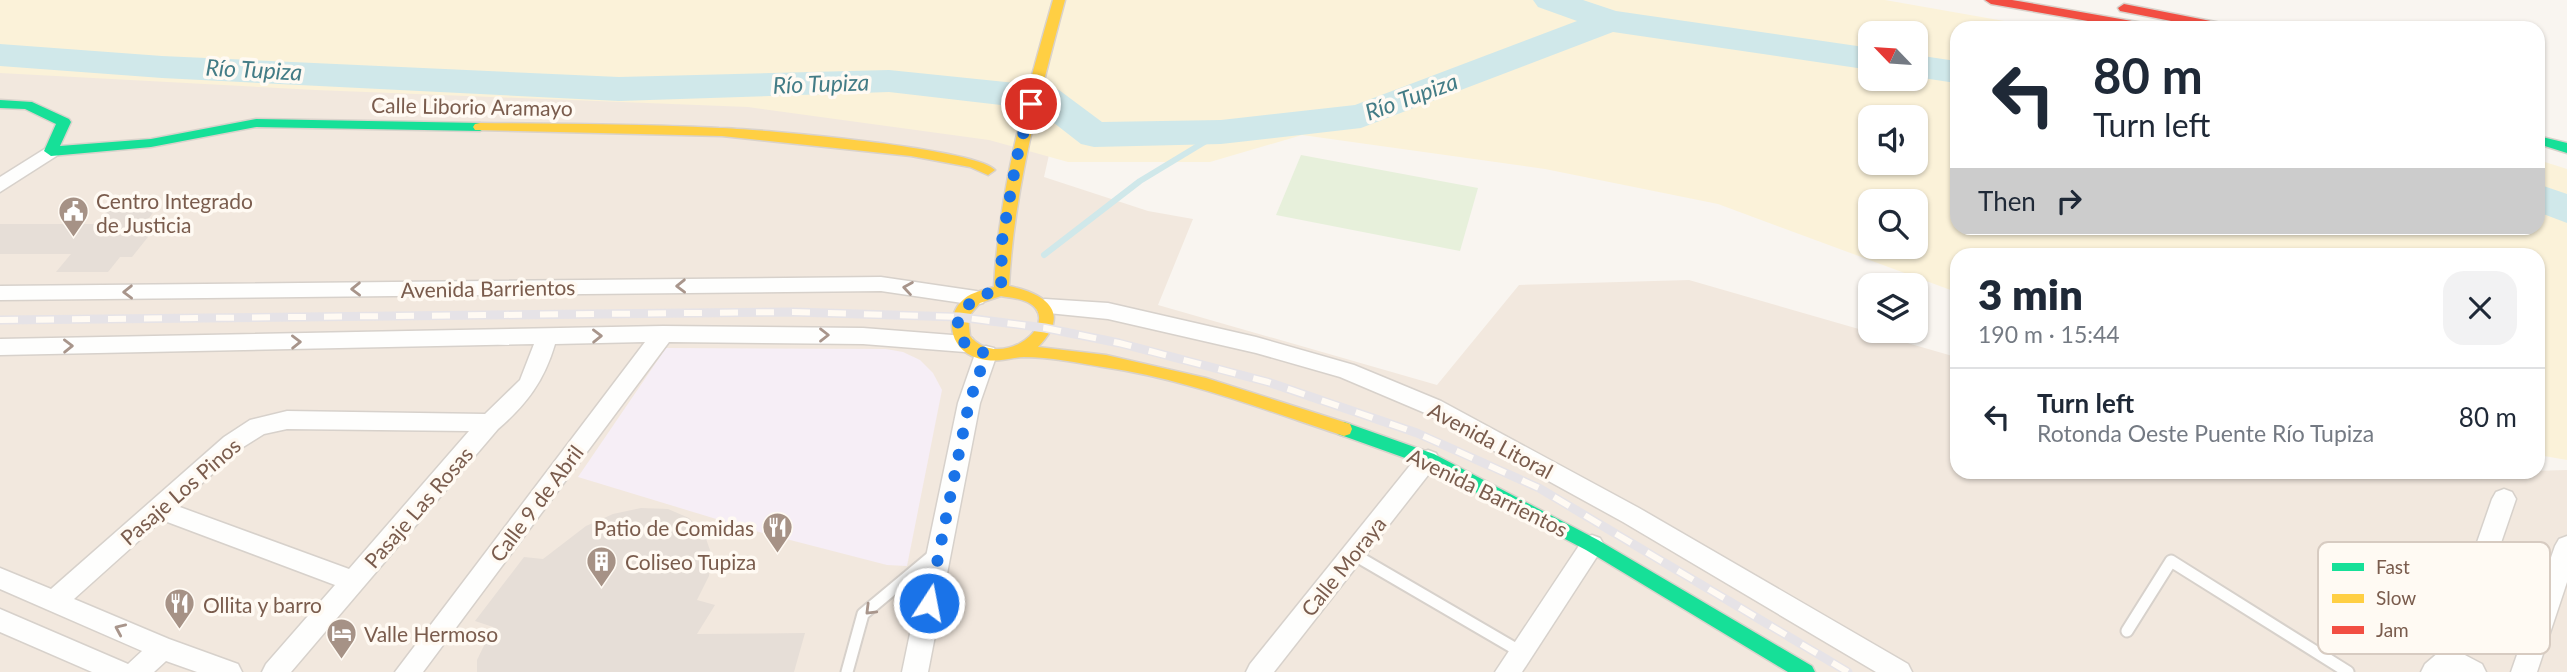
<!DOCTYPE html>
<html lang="en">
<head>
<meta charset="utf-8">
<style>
	body { margin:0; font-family:Lato,sans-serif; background:#f2f2f3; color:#1f2937; height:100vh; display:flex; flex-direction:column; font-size:26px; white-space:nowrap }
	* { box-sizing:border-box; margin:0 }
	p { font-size:23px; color:#747a83 }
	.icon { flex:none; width:38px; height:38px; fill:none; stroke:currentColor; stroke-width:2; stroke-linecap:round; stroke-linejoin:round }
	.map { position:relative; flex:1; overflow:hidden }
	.drawer { position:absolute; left:1950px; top:248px; width:595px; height:231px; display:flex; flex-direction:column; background:#fff; border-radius:21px; box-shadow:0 2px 5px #0004 }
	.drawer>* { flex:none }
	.top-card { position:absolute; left:1950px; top:21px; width:595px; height:214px; border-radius:21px; box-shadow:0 2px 5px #0004; background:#fff; color:#1f2937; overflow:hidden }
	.needle { width:46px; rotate:295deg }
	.buttons { position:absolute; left:1858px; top:21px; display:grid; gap:14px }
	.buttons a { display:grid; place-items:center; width:70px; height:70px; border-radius:14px; background:#fff; box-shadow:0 2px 5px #0004; font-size:35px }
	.pin { position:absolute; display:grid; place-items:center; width:60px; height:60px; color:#fff; margin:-30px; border:4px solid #fff; border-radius:50%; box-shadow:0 2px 7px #0007 }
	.me { position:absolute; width:77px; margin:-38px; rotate:11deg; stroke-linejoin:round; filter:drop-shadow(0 0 5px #0008) }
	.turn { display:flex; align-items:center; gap:24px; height:147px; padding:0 28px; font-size:32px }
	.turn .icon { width:91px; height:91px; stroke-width:2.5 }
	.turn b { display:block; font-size:49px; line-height:60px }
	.then { display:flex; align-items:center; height:66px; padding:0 28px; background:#0003; gap:14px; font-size:26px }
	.round { display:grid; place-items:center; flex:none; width:74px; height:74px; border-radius:21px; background:#f2f2f3 }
	.summary { display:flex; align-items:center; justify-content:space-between; height:119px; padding:0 28px }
	h1 { font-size:42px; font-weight:800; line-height:52px }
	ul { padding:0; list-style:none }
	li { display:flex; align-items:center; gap:21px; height:98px; padding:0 28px; border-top:2px solid #e0e1e3 }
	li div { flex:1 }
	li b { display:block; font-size:26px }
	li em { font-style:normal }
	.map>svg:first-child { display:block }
</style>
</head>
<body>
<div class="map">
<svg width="2567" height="672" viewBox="0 0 2567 672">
	<rect width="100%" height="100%" fill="#f9f5f0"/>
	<path fill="#f2e8de" d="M0 0H1084L1044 177 1148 211 1193 219 1158 305 1437 385 1519 285 1689 280 1956 357V472H2358L2366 475 2567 470V672H0Z"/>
	<path fill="#f6eef6" d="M666 348 886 349 903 352 920 360 933 373 942 390 907 566 887 565 759 532 578 477Z"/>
	<path fill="#e7f0db" d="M1301 155 1478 188 1460 251 1276 215Z"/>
	<path fill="#fbf2d9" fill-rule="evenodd" d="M0 0H1885L2044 28H1956V228H2538V160L2567 169V460L2538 455V256H1956V292L1718 204 1545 169 1302 135 1210 162H1068L989 140 748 107 316 90 0 73ZM1871 33H1916V79H1871ZM1871 117H1916V163H1871ZM1871 201H1916V247H1871Z"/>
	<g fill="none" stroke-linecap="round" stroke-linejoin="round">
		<path stroke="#d0e8ea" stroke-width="6" d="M1044 255 1140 181 1221 132"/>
		<g fill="#d0e8ea" fill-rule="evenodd">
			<path d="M1533 0H1583L1616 11 1871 48V70L1613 32 1361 128 1221 144 1094 147 1081 144 1036 109 889 92 619 101 162 78 0 66V44L162 56 619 77 889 70 1046 86 1059 90 1102 122 1221 120 1355 105 1577 21 1538 7Z"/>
			<path d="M1916 55 1956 61V83L1916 77Z"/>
			<path d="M2538 184 2567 194V223L2538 212Z"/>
		</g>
	</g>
	<g fill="#e6ded7">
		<path d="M112 206H158L146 222H160L132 257H120L108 272H56L71 254H0V224H96Z"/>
		<path d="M641 508 668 509 689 518 704 533 711 553 709 576 697 600 715 605 697 634 805 633 794 672H477V660L493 627 475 621 524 557 543 559 586 526 613 514Z"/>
	</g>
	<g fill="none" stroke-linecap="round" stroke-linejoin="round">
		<defs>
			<g id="lane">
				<path d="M1353 554 1521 652"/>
				<path d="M2127 631 2171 561 2348 672"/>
				<path d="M847 672 863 614 935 554"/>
			</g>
			<g id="street">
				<path d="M51 145 60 151 58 155 0 192V177Z"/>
				<path d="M881 277 976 291 983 293 986 298 983 303 976 305 881 291 0 300V286Z"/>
				<path d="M1045 299 1108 303 1256 337 1354 365 1441 401 1639 508 1908 664 1912 672H1876L1623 522 1425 413 1340 377 1256 353 1108 319 1038 312 1035 307 1038 302Z"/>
				<path d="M663 326 863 328 965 336 972 338 976 344 972 350 965 352 863 344 669 342 423 672H395L645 342 555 344C544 381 527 404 498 429L291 672H262L266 664 335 585 162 520 74 599 169 639 238 664 242 672H197L166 661 154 672H92L0 632V609L128 664 142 651 0 589V568L51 589 224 437 250 420 287 411 485 414 520 380 534 344 0 355V339ZM287 429 469 431 349 569 177 506 240 449 264 434Z"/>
				<path d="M986 346 994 348 997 354 980 403 928 672H902L958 403 975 354 978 348Z"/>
				<path d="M1428 450 1436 453 1439 459 1436 465 1274 672H1246L1250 664 1420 453Z"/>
				<path d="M2504 489 2512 492 2516 499 2463 654 2482 664 2486 672H2421L2425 664 2439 652 2492 499 2496 492Z"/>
				<path d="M1592 535 1600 538 1604 545 1600 552 1522 672H1495L1584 538Z"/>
				<path d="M2567 536V582L2537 672H2511L2555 546 2559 539Z"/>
			</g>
			<g id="fast">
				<path d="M0 100 32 102 69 119 71 122 60 146 151 139 256 119 480 123 487 127 480 131 256 127 151 147 51 156 44 151 56 124 25 109 0 108Z"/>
				<path d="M2538 136 2567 143V153L2538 144Z"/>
				<path d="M1344 422 1434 454 1598 540 1812 666 1815 672H1788L1586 550 1422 464 1338 434 1336 429 1338 424Z"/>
			</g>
			<g id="slow">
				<path d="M1053 0H1065C1040 95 1014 188 1009 286 1046 294 1072 312 1038 347L1106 355 1206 378 1350 424 1352 429 1350 434 1344 436C1265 410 1186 379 1103 367 1078 363 1050 357 1024 357 1004 358 994 365 972 356 949 346 945 315 964 299 972 292 984 290 994 287 999 188 1026 95 1053 0ZM1001 296C1012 298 1029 299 1036 309 1053 332 997 369 970 336L968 317 980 303Z"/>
				<path d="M480 123C560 124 639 124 719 128 759 129 976 148 995 170L988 175 970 167 911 156 722 136 475 130 473 127 475 124Z"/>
			</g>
			<g id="jam">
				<path d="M1985 0H2012L2149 24 2155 28H2128L1991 4Z"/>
				<path d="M2124 4 2226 24 2232 28H2207L2120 11 2118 8Z"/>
			</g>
		</defs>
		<use href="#lane" stroke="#d7d1cb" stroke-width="15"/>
		<use href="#street" stroke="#d7d1cb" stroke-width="3"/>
		<use href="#fast" stroke="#d9d2cb" stroke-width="3"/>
		<use href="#slow" stroke="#d9d2cb" stroke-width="3"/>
		<use href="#jam" stroke="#d9d2cb" stroke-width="3"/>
		<use href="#lane" stroke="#fefefd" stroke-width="11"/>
		<use href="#street" fill="#fefefd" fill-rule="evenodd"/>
		<use href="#fast" fill="#16e098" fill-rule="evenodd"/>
		<use href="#slow" fill="#ffcf43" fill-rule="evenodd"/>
		<use href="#jam" fill="#f24e42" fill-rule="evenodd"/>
		<defs>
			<path id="rail" d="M0 320 793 312 959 317 1045 328 1119 343 1268 382 1417 433 1539 488 1848 672"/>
		</defs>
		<use href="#rail" stroke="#e6e3e7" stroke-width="9"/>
		<use href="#rail" stroke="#fffaf3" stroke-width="6" stroke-dasharray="18" stroke-linecap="butt"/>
	</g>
	<defs><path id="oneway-chevron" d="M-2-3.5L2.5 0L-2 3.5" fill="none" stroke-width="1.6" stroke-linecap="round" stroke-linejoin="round" transform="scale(1.75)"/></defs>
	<g stroke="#a8958b">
		<use href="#oneway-chevron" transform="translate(681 286) rotate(179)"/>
		<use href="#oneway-chevron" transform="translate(908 288) rotate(-171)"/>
		<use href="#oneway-chevron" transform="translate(356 289) rotate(179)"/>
		<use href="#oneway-chevron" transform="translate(128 292) rotate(179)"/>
		<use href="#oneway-chevron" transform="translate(824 335)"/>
		<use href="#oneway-chevron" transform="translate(597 336) rotate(-1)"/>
		<use href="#oneway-chevron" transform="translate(296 342) rotate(-1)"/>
		<use href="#oneway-chevron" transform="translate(68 346) rotate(-1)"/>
		<use href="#oneway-chevron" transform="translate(870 610) rotate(135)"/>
		<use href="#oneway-chevron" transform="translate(120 629) rotate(-156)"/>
	</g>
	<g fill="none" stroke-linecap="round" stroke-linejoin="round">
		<path stroke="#1a73e8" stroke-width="12" stroke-dasharray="0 21.6" d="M929 603 969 403 986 354 965 344 957 326C962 304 979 294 1001 290L1002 241 1017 157 1031 104"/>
	</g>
	<defs>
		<symbol id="civic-pin" viewBox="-11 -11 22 30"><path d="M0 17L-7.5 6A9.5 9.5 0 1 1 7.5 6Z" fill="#a69286" stroke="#fffaf3"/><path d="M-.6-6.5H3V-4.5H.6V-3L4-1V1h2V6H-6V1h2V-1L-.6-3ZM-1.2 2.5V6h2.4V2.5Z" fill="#fff"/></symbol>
		<symbol id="restaurant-pin" viewBox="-11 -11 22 30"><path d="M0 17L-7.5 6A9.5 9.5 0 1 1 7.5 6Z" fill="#a69286" stroke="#fffaf3"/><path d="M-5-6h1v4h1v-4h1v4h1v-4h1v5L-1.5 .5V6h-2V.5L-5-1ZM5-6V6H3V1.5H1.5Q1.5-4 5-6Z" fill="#fff"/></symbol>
		<symbol id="building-pin" viewBox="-11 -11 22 30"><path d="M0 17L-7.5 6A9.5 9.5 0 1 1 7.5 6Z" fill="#a69286" stroke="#fffaf3"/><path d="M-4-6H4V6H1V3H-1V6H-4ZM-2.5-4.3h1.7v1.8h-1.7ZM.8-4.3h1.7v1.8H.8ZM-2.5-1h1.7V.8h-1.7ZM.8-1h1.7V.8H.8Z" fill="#fff"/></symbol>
		<symbol id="hotel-pin" viewBox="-11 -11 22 30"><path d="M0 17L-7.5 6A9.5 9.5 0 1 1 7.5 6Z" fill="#a69286" stroke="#fffaf3"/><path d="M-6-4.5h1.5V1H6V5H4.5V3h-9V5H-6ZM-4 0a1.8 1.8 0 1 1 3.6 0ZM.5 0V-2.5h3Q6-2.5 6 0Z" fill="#fff"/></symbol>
	</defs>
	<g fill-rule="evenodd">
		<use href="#civic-pin" x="56" y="194" width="35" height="47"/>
		<use href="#restaurant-pin" x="760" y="510" width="35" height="47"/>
		<use href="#building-pin" x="584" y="544" width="35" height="47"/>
		<use href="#restaurant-pin" x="162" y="586" width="35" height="47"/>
		<use href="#hotel-pin" x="324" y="616" width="35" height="47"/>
	</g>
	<g text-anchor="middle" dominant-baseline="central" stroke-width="7" stroke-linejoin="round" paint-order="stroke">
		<g font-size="21" fill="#7a5c4d" stroke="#fffaf3">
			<text transform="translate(472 106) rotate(1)">Calle Liborio Aramayo</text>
			<text transform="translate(488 288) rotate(-1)">Avenida Barrientos</text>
			<text transform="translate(1491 440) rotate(28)">Avenida Litoral</text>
			<text transform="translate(180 491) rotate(-41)">Pasaje Los Pinos</text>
			<text transform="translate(1488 492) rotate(26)">Avenida Barrientos</text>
			<text transform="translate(536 503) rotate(-53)">Calle 9 de Abril</text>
			<text transform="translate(418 507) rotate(-49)">Pasaje Las Rosas</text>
			<text transform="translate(1343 566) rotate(-51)">Calle Moraya</text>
		</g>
		<g font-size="21" fill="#7a5c4d" stroke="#fffaf3" text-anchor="start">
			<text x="96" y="200">Centro Integrado<tspan x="96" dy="24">de Justicia</tspan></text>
			<text x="754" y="527" text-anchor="end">Patio de Comidas</text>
			<text x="625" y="561">Coliseo Tupiza</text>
			<text x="203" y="604">Ollita y barro</text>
			<text x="364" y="633">Valle Hermoso</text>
		</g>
		<g font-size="23" font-style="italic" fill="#437c86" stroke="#fffaf3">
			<text transform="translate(254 69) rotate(3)">Río Tupiza</text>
			<text transform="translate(821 83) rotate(-2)">Río Tupiza</text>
			<text transform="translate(1411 96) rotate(-20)">Río Tupiza</text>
		</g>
	</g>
	<rect x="2318" y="542" width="232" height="112" rx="10" fill="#fffaf3" stroke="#d7cbc1" stroke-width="2"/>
	<rect x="2332" y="563" width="32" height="8" fill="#16e098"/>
	<rect x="2332" y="594" width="32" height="9" fill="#ffcf43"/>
	<rect x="2332" y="626" width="32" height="8" fill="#f24e42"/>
	<g font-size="19" fill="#7a5c4d">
		<text x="2376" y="574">Fast</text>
		<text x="2376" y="605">Slow</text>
		<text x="2376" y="637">Jam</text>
	</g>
</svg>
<div class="buttons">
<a><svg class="needle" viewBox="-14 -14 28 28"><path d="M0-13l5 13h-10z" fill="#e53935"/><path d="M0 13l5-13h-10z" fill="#747a83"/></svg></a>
<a><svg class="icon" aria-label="sound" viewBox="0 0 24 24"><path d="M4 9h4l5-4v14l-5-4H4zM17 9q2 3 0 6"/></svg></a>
<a><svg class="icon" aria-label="search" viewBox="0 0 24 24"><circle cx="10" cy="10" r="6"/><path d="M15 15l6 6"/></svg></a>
<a><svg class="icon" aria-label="layers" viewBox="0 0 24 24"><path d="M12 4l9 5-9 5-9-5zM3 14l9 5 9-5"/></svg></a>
</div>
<div class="pin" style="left:1031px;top:104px;background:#d93025"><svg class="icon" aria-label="arrive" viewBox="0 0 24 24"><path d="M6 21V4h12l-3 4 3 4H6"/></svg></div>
<svg class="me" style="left:929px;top:603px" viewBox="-20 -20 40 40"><circle r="17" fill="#1a73e8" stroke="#fff" stroke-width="3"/><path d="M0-11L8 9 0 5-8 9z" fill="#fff"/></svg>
<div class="top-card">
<div class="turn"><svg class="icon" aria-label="left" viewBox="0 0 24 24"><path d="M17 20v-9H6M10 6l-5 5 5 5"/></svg><div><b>80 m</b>Turn left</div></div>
<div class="then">Then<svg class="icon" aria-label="right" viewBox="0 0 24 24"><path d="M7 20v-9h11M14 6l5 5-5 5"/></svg></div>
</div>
<section class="drawer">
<div class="summary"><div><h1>3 min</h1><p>190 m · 15:44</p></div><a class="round"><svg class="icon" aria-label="close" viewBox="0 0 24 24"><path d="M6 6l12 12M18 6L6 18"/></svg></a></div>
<ul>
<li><svg class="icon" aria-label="left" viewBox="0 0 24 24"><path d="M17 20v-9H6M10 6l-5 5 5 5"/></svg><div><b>Turn left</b><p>Rotonda Oeste Puente Río Tupiza</p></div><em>80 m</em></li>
</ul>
</section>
</div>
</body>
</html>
